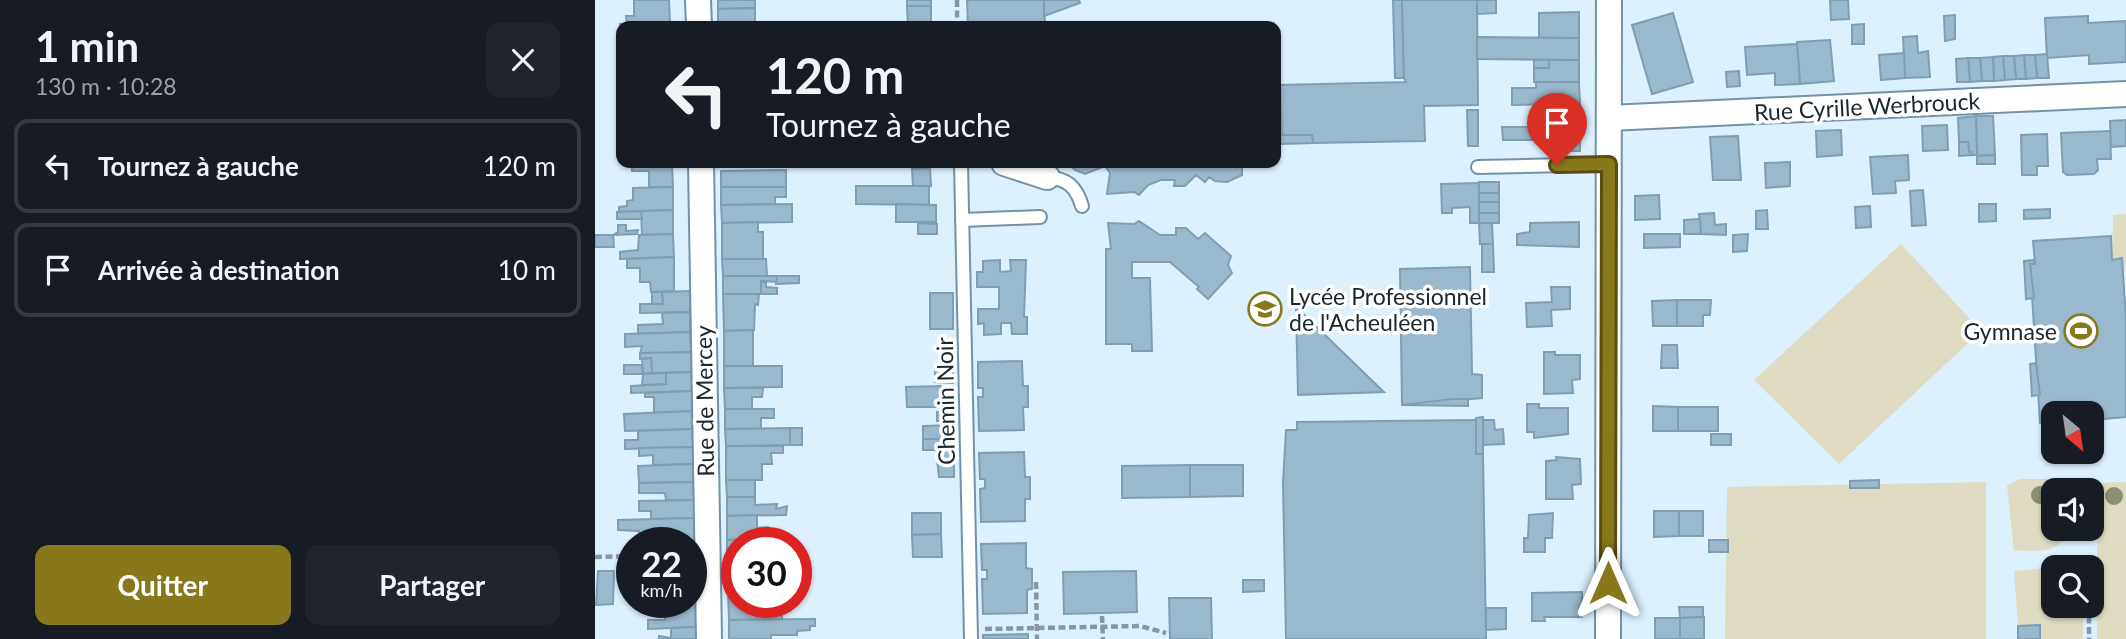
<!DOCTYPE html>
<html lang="fr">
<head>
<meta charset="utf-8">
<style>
	body { margin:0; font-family:Lato,sans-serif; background:#20242c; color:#f1f3f6; height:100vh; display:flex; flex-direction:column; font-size:26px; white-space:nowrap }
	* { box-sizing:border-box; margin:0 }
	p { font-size:23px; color:#9ea1a6 }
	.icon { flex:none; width:38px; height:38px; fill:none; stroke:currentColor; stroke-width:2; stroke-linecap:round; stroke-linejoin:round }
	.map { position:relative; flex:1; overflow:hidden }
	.sheet { display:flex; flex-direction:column; background:#171b24; width:595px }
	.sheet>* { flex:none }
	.guide { position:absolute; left:21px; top:21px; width:665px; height:147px; border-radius:14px; box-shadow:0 2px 5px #0004; background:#171b24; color:#f1f3f6; overflow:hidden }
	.needle { width:46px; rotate:151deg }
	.buttons { position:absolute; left:1446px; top:401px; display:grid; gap:14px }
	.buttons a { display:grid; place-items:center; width:63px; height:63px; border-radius:14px; background:#171b24; box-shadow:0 2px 5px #0004; font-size:35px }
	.speed { position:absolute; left:21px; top:527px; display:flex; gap:14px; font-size:35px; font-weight:700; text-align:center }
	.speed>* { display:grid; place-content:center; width:91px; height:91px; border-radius:50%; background:#171b24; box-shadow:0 2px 5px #0004; line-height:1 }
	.speed small { font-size:18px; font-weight:400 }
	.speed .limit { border:10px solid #d22; background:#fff; color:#111 }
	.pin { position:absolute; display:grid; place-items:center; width:60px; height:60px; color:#fff; margin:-72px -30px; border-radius:50% 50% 50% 0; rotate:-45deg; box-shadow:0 0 7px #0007 }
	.pin .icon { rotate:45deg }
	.me { position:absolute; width:77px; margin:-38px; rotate:0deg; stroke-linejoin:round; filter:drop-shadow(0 0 5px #0008) }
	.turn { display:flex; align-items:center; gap:24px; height:147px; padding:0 35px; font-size:32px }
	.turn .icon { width:91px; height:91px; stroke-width:2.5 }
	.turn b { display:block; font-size:49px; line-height:60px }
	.round { display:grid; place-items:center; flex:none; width:74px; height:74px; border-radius:14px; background:#20242c }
	.headline { display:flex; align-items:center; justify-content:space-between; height:119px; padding:0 35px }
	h1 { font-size:42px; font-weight:700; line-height:52px }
	.cta { display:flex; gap:14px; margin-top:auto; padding:14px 35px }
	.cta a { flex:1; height:80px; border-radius:14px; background:#87781c; color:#fff; font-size:28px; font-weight:700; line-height:80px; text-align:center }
	.cta a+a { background:#20242c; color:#f1f3f6 }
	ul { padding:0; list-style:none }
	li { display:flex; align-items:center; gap:21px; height:94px; margin:0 14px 10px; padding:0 21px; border:4px solid #363941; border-radius:14px }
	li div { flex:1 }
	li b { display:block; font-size:26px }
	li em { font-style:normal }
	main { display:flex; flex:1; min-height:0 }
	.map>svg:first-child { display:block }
</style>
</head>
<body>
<main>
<section class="sheet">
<div class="headline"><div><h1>1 min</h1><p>130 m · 10:28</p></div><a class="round"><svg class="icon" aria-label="close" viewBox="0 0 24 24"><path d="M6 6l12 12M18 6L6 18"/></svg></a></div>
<ul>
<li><svg class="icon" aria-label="left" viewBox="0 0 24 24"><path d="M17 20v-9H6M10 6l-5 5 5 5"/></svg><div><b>Tournez à gauche</b></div><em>120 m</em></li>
<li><svg class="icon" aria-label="arrive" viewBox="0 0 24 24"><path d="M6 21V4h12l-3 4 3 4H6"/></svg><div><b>Arrivée à destination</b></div><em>10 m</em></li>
</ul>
<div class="cta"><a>Quitter</a><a>Partager</a></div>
</section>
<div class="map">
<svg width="1531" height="639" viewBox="0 0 1531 639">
	<rect width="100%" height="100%" fill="#dcf0fe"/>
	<g fill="#dfdbc3">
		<path d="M1531 214V275L1527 259 1517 260 1518 215Z"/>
		<path d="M1306 244 1386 331 1244 464 1159 380Z"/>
		<path d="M1424 479H1476L1475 490H1458V528L1475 529C1462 556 1446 550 1419 551L1412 486Z"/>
		<path d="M1391 482V639H1130L1132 487Z"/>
		<path d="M1531 482V639H1502V483Z"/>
		<path d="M1458 567V606H1488V639H1445V625L1423 626 1419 571Z"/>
	</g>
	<g fill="#9bb9cd" stroke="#7f9eb3" stroke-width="2">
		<path d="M39 0H74L75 22 32 24 31 16H39Z"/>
		<path d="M123 0H160V8L123 9Z"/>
		<rect x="312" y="0" width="24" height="6"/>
		<path d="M372 0H449L450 26H373Z"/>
		<path d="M449 0H484L485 3 449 16Z"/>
		<path d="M798 0H807L809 78H800Z"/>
		<path d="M807 0H882L883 105 829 106 830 141 718 143 717 135 687 136 685 85 811 82 809 78Z"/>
		<path d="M882 0H901V13L882 14Z"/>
		<path d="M1235 0H1253L1254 19 1236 20Z"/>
		<path d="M312 6H336V26H313Z"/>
		<path d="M160 8V26H123V9Z"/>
		<path d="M984 12V38H944V13Z"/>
		<path d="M1078 13 1098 82 1057 94 1037 25Z"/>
		<path d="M1360 15V39L1350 41 1349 16Z"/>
		<path d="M1493 16V23L1531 21V62L1494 64V55L1452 58 1450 18Z"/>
		<path d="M75 22V26H26L25 35V24Z"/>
		<path d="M1269 24V44H1257V25Z"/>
		<path d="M1322 36 1323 53 1333 51 1335 77 1310 78 1308 37Z"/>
		<path d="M882 37 984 38V60L882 59Z"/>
		<path d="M1235 40 1239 81 1205 84 1202 42Z"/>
		<path d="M1202 44 1205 84 1180 85V73L1152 75 1150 47Z"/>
		<path d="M1309 53 1310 78 1286 80 1284 55Z"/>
		<path d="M1452 54 1454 78H1442L1440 55Z"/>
		<path d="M1429 55H1440L1442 78 1431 79Z"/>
		<path d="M1429 55 1431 79H1421L1419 56Z"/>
		<path d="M1408 56H1419L1421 79 1410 80Z"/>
		<path d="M1408 56 1410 80 1399 81 1398 57Z"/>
		<path d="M1398 57 1399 81H1387L1385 58Z"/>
		<path d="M1373 58H1385L1387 81 1375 82Z"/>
		<path d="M1373 58 1375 82H1362L1361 59Z"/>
		<rect x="939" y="60" width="15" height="8"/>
		<path d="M954 60H984V82H939V68H954Z"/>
		<path d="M1144 71 1145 86 1132 87 1131 72Z"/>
		<path d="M941 82H984L985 104 917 105V88H941Z"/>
		<path d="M985 104V127H943L944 105Z"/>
		<path d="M872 110H883V146H873Z"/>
		<path d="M1381 116H1398L1400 155 1382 156Z"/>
		<path d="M1381 116 1382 155H1377L1376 152H1374L1373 142H1364L1363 118Z"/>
		<path d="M1531 120V146L1516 147 1515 121Z"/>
		<path d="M1352 125 1353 150 1328 151 1327 126Z"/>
		<path d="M907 127H937V140H908Z"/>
		<rect x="955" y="127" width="30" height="24"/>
		<path d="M1246 130 1247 155 1222 157 1221 131Z"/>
		<path d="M1515 131 1516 159H1502L1503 170 1499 174 1472 175 1468 172 1466 133Z"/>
		<path d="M1452 134 1453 166H1442V175H1427L1426 135Z"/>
		<path d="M685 135H717L718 143 686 144Z"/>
		<path d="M1143 136 1146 180H1118L1115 137Z"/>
		<path d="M1364 142H1373L1374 152H1376L1377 155 1364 156Z"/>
		<path d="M1313 155 1314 180 1300 181 1301 193 1278 194 1275 157Z"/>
		<path d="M1400 155V164H1382V156Z"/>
		<path d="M1195 162V186L1171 188 1170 163Z"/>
		<path d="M473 163H647V175L632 182 620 181 614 177 610 182 601 175 590 186H579L580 180H566L553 185 544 195 539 192 512 194 515 173 510 166 490 174 480 170Z"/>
		<path d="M37 164H77L78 187H54V171H37Z"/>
		<path d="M335 168 336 186 318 187 317 169Z"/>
		<path d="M191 170V187H126V171Z"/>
		<rect x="884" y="182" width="20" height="11"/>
		<path d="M884 183V223H875V207L857 208V213H847L846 184Z"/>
		<path d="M261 186H334V205L261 204Z"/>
		<path d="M78 187V210L24 212V207L32 206V201L38 200V188Z"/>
		<path d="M126 187H191V197H180V204L126 205Z"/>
		<path d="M1328 190 1331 225 1317 226 1315 191Z"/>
		<rect x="884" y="193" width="20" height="9"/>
		<path d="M1064 195 1065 219 1040 220V196Z"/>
		<rect x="884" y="202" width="20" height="11"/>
		<path d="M197 204V222L127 223 126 205Z"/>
		<path d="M301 204 341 205V222H301Z"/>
		<path d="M1384 204H1401V221L1384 222Z"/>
		<path d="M1275 206 1276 227 1261 228 1260 207Z"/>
		<path d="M1455 209V218L1429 219V210Z"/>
		<path d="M78 210V234L47 235 46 211Z"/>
		<path d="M1172 210 1173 229H1161V211Z"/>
		<path d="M46 211 47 219H22V212Z"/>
		<rect x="884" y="213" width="20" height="10"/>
		<path d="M1119 213 1120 225 1131 224V235L1106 234 1104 214Z"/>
		<path d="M1105 219 1106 234H1089V220Z"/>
		<path d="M544 221 565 235H581V228H591L603 239 610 233 636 256 633 265 637 273 613 299 602 289 604 287 575 262H537V278H555L557 351H537V344H511V249H516L513 223 539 224Z"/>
		<path d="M163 222V232H168V259H127V223Z"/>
		<path d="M984 222V247L922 245V234L935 232V223Z"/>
		<path d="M323 223 342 224V234H323Z"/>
		<path d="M884 223H897L898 244H885Z"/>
		<path d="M23 225H31V231L43 230 42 234 18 235 23 232Z"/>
		<path d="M78 234 79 257 25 259V252L43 250 44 235Z"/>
		<path d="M1049 234H1085V247L1049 248Z"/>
		<path d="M1153 234 1152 251 1138 252V235Z"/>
		<path d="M0 235H18L19 247H0Z"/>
		<path d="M1516 236 1517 260 1527 258 1531 320V417L1498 420 1496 413H1458V421L1445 423 1435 264H1440L1438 241Z"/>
		<path d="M887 244H898L899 272H887Z"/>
		<path d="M79 257V291L56 292 55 282H45V268H32V259Z"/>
		<path d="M127 259H171L172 276H128Z"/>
		<path d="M405 260V272L416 271 415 260H431L429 317H432V334H417L416 323H406V334L389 335V323L383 324V309H404V287H382V272H388V261Z"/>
		<path d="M1439 260 1440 264H1435L1439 298 1431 299 1429 261Z"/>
		<path d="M875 267 877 374 887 375V398L807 405 805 269Z"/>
		<path d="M128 276H182V282L166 281V294H128Z"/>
		<path d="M182 276H204V283L181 284Z"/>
		<path d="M166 281 171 283V287L182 288V294H166Z"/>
		<path d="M956 287H975V309L956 310 957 326 932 327 931 303 957 302Z"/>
		<path d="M95 291V312L45 313V304H68L67 292Z"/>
		<path d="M57 292H67L68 304H57Z"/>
		<rect x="335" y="293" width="23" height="36"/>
		<path d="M128 294H164L163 305 160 304 159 330 129 331Z"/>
		<path d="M1082 300V326H1058L1057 301Z"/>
		<path d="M1082 300H1116L1115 315H1108V326H1082Z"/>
		<path d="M701 307 789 392 703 395Z"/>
		<path d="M95 312V332L43 334V325L68 324 67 313Z"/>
		<path d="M158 330V366H129V331Z"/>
		<path d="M95 332 96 352 45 354 47 346 30 347V334Z"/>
		<path d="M1067 345H1082L1083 368H1066Z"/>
		<path d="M96 352V372L57 373 56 358 45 359V353Z"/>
		<path d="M949 352H960V355H985V379L977 380 978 393 949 394Z"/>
		<path d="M56 358 57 373 48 374 47 359Z"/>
		<path d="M427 361 428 386H433V407H428L429 430 384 431 383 397H388V388H383V362Z"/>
		<path d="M1441 363 1445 395 1437 396 1435 364Z"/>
		<path d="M29 365H47L48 374H29Z"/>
		<path d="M129 366H187V387L129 388Z"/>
		<path d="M340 369 358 370V383L340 382Z"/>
		<path d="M96 372 97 391 36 393V386L71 384V373Z"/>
		<path d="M71 373V384L47 385 48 374Z"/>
		<path d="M346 386 347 407H312L311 387Z"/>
		<path d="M129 388H168L167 397H157V409H130Z"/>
		<path d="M97 391V411L59 413V397H50V393Z"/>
		<path d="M858 399H873V406L807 405Z"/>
		<path d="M932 404H944V408H973V434L939 438V432H932Z"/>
		<path d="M1058 406 1083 407V431H1058Z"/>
		<rect x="1083" y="407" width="40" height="24"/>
		<path d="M130 409H179V418H166V429H130Z"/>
		<path d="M97 411V429L30 431 29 414Z"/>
		<rect x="342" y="412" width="19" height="9"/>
		<path d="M888 417V454H881V418Z"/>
		<path d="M881 420V454H888L891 639H691L688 483 691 430H702V422Z"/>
		<path d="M888 420H899L900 430 908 429 909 444 888 445Z"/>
		<path d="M358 425 359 439H328V426Z"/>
		<rect x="195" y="428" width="12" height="17"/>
		<path d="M195 428V445L131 446 130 429Z"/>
		<path d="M97 429 98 447 30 449V440H43V431Z"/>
		<rect x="1116" y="434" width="20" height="11"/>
		<rect x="328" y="439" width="31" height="11"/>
		<path d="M131 446H188V453H176L177 464H167V480H131Z"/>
		<path d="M98 447V464L58 465V455L44 456V448Z"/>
		<path d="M359 450V477H344L341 451Z"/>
		<path d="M429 452 430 477H435V499H430V521L386 522 385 489 390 488V479H385L384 453Z"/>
		<path d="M961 457 985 459 986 484 977 485 978 499H951V461L962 460Z"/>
		<path d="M98 464V482L44 483 43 466Z"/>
		<path d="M595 465V497L527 498V466Z"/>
		<path d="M595 465H648V496L595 497Z"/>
		<path d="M131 480H160V497H132Z"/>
		<path d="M1284 480V488H1255V481Z"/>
		<path d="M98 482 99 500H71L70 493H44V483Z"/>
		<path d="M132 497H160V505L182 504 181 509 192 506 191 515 132 516Z"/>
		<path d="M99 500V518L56 519V511H44V501Z"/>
		<path d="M1059 511H1084V536L1059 537Z"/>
		<rect x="1084" y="511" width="24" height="25"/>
		<path d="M317 513H346V534L317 535Z"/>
		<path d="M958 513 957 538H950V552H929V538H933L934 515Z"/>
		<path d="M162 515V528L173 527V531L178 530 177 533H182V539L132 540V516Z"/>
		<path d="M99 518V546H96V542H44V531L23 530V520Z"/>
		<path d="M346 534 347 557H318L317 535Z"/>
		<path d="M182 539V542H142V560H132V540Z"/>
		<rect x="1114" y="540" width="19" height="12"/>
		<path d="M431 543V568L437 569V589L432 590V613L388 614 387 579H392V570H387L386 544Z"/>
		<path d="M132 560H142V602H187V620H134Z"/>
		<path d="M96 561H100V602L76 603 96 602Z"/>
		<path d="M3 571H19L18 604 1 605Z"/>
		<path d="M541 571 542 612 469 614 468 572Z"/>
		<path d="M648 580H669V591L648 592Z"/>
		<path d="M987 592V617H949L950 621H937V593Z"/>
		<path d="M574 598H616L617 639H575Z"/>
		<path d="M100 602 101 627 53 629V620H70V603Z"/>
		<path d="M1084 607H1108V617L1085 618Z"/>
		<path d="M891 608H911V629L891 630Z"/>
		<path d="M1109 617V639H1085V618Z"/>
		<rect x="1060" y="618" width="25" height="21"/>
		<path d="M220 619V626H215V630L202 631V635H176V639H134V620Z"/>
		<path d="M1445 625V639H1423V626Z"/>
		<path d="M101 627V639H64V636L76 638V628Z"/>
		<path d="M433 634V639H388V635Z"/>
	</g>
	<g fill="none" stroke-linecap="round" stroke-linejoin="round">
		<defs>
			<g id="service">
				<path d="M366 163 376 639"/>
				<path d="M883 167 1014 164"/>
				<path d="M452 177C472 179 481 186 487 206"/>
				<path d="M367 220 445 217"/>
			</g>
			<g id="minor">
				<path d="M103 0 104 26"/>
				<path d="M1014 118 1531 94"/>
				<path d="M106 163 114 639"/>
				<path d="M409 163 452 177"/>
				<path d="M1013 639 1014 0"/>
			</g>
		</defs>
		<use href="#service" stroke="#7392a7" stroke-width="16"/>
		<use href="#minor" stroke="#7392a7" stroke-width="28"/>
		<g stroke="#8798a4" stroke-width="4.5" stroke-dasharray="7 3.5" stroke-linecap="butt">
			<path d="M362 0V26"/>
			<path d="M0 557 37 556"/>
			<path d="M1494 560V567"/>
			<path d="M441 582 442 639"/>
			<path d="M1494 606V639"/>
			<path d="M507 616 508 639"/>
			<path d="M390 629 545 626 571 633"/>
		</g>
		<use href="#service" stroke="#fff" stroke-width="12"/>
		<use href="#minor" stroke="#fff" stroke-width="24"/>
	</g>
	<g fill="#8a8e73">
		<circle cx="1445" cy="495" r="9"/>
		<circle cx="1519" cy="496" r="9"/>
	</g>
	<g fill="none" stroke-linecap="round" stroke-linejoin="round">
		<defs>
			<path id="route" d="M962 165 1014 164 1013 583"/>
		</defs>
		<use href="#route" stroke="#584e12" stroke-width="18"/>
		<use href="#route" stroke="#87781c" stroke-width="12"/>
	</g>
	<defs>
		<symbol id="school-ring" viewBox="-11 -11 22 22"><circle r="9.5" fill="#fff" stroke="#87781c" stroke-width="1.5"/><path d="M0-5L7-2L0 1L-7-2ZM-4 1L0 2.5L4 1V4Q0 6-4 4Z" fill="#87781c"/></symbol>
		<symbol id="stadium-ring" viewBox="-11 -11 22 22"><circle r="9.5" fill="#fff" stroke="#87781c" stroke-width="1.5"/><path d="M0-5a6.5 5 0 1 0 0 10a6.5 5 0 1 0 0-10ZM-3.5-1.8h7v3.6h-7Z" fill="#87781c"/></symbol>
	</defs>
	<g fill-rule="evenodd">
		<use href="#school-ring" x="651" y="290" width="38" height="38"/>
		<use href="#stadium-ring" x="1467" y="312" width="38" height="38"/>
	</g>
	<g text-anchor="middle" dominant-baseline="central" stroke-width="7" stroke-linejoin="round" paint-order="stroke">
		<g font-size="23" fill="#1a272f" stroke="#fff">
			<text transform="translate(1272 106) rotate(-3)">Rue Cyrille Werbrouck</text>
			<text transform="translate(109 401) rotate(-91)">Rue de Mercey</text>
			<text transform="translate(350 401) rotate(-91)">Chemin Noir</text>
		</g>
		<g font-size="23" fill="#1a272f" stroke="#fff" text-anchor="start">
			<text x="694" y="296">Lycée Professionnel<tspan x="694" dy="26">de l'Acheuléen</tspan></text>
			<text x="1462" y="331" text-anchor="end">Gymnase</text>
		</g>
	</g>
</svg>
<div class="buttons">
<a><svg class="needle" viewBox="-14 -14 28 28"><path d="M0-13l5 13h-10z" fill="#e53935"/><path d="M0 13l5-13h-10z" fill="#9ea1a6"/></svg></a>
<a><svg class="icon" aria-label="sound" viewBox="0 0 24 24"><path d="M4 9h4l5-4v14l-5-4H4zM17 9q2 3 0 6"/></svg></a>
<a><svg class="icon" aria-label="search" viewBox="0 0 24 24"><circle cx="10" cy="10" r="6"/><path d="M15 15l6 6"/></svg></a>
</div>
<div class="speed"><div>22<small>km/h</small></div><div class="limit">30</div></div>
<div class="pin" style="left:962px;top:165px;background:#d93025"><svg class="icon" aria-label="arrive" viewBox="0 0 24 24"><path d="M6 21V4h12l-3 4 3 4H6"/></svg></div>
<svg class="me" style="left:1013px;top:583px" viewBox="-20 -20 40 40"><path d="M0-17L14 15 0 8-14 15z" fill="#87781c" stroke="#fff" stroke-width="4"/></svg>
<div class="guide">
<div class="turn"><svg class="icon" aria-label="left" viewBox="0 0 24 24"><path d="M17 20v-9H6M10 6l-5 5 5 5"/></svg><div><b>120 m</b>Tournez à gauche</div></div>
</div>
</div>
</main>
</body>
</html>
